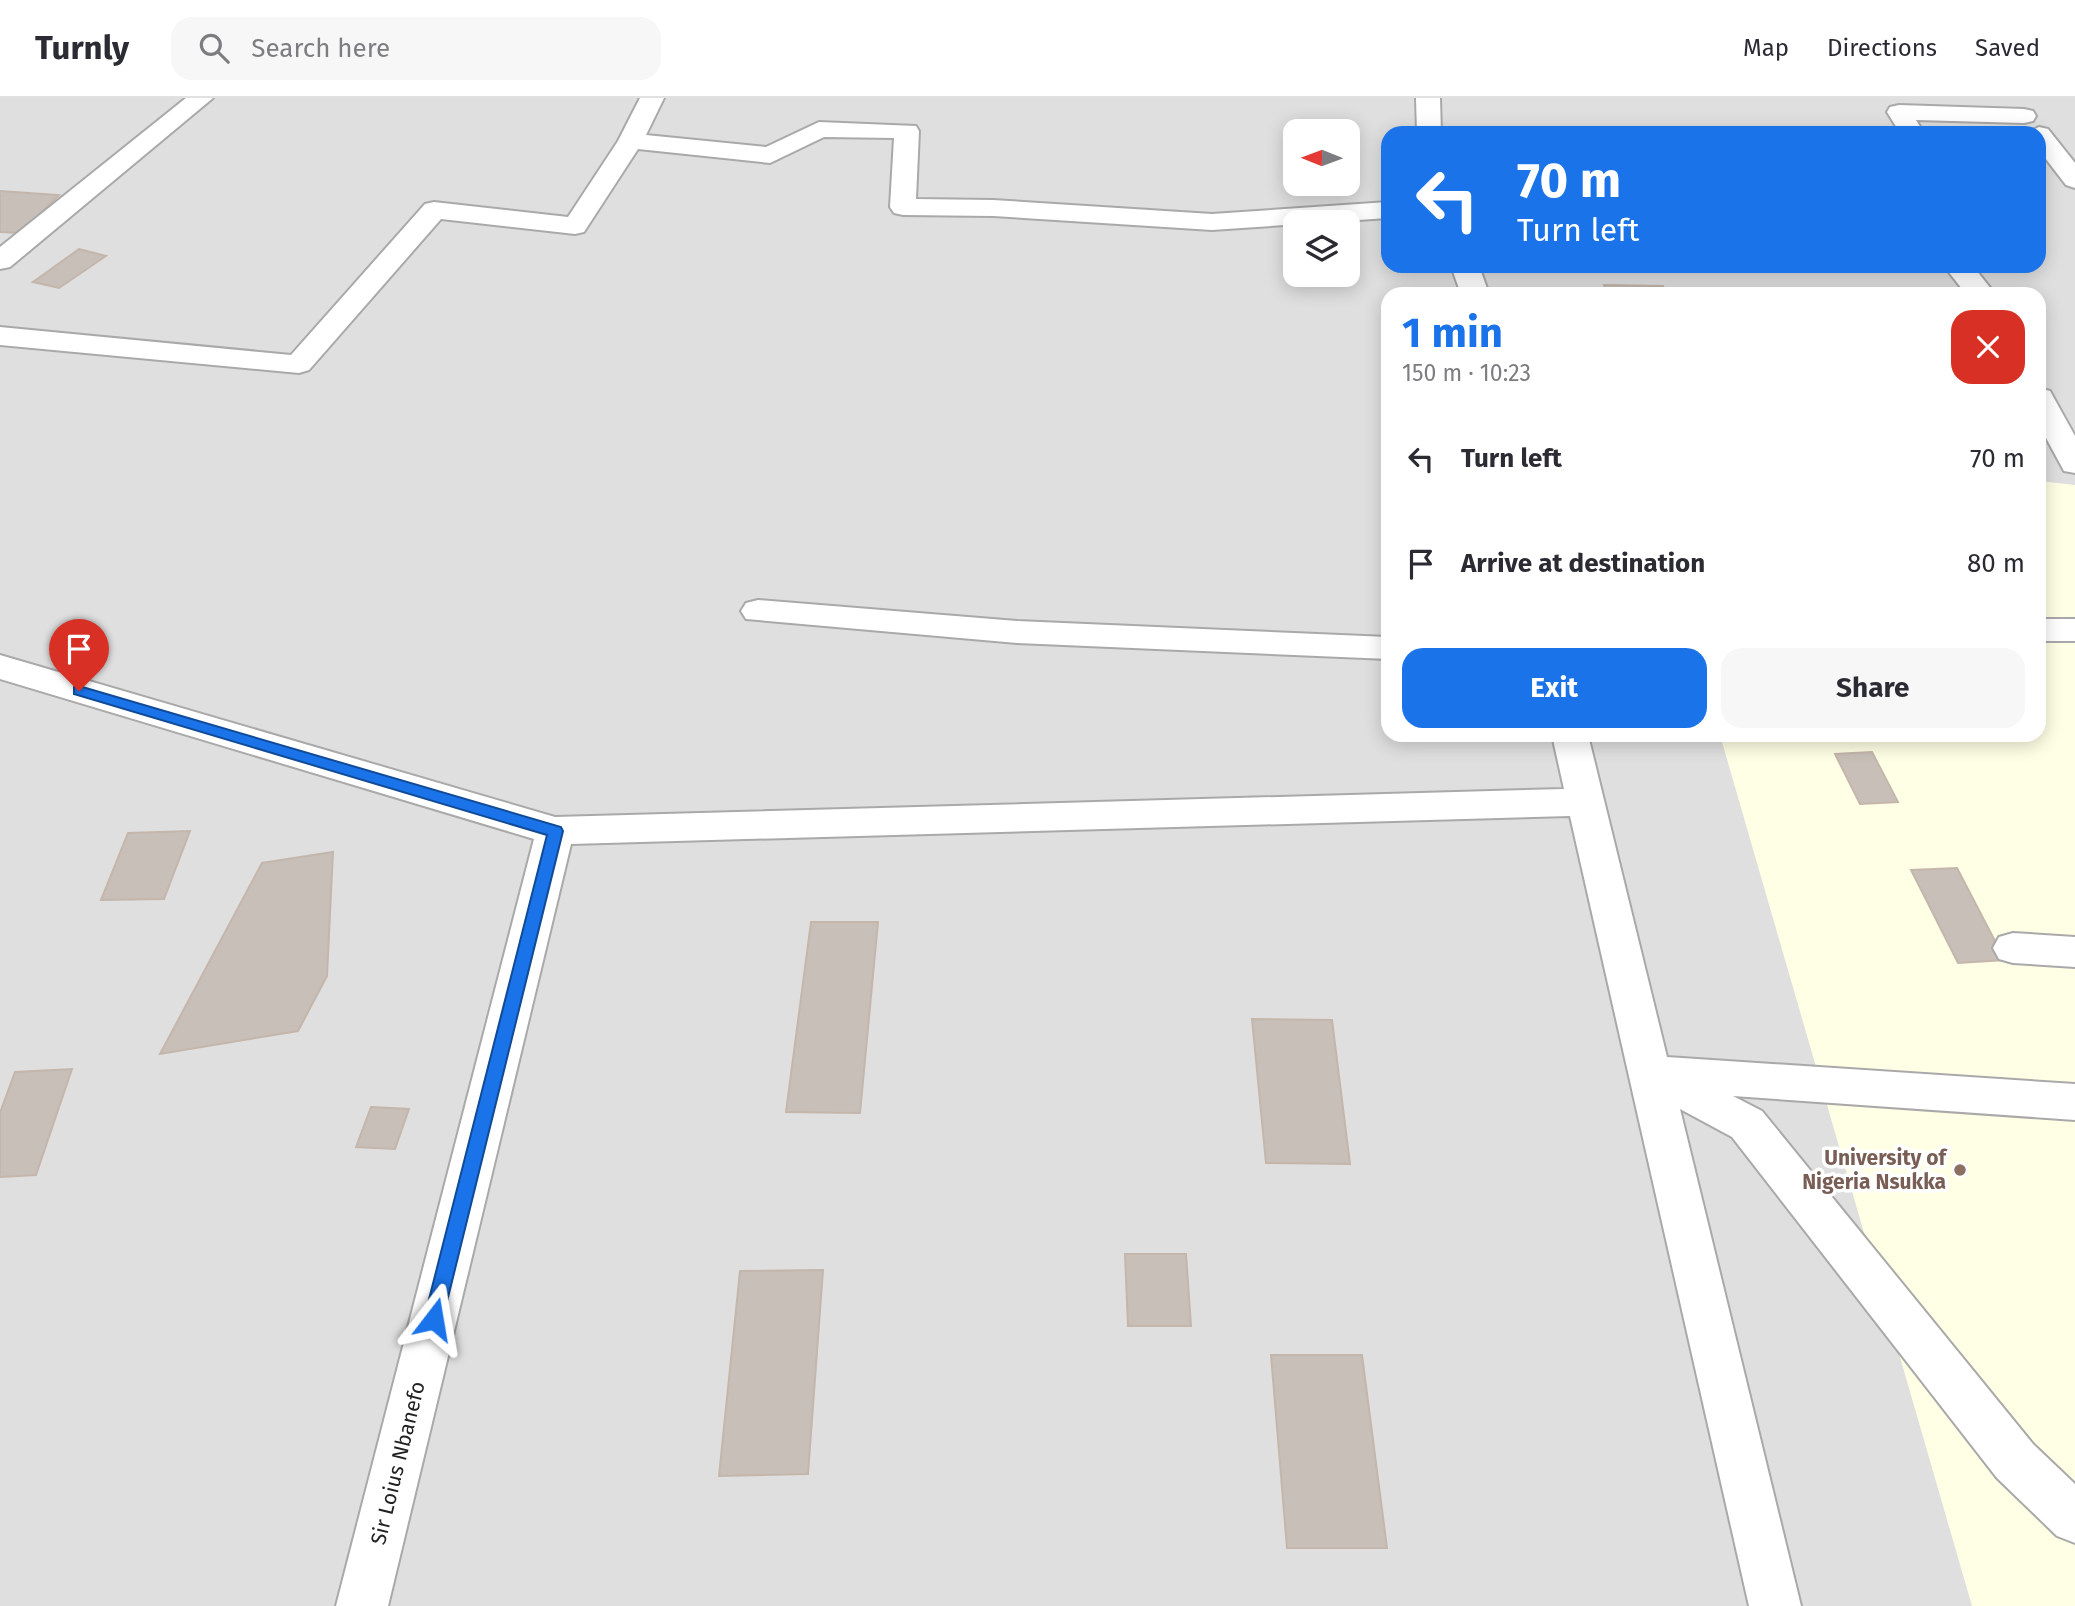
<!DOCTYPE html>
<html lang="en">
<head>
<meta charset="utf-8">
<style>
	body { margin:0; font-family:"Fira Sans",sans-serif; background:#f7f7f7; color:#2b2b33; height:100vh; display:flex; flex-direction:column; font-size:26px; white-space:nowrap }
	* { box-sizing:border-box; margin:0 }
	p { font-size:23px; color:#7c7c81 }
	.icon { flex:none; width:38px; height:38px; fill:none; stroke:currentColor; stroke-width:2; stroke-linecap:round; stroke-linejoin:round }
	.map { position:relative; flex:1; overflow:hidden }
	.side { position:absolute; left:1381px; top:189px; width:665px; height:455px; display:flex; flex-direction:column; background:#fff; border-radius:21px; box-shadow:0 4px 18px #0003 }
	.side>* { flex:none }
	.hud { position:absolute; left:1381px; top:28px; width:665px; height:147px; border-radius:21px; box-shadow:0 4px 18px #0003; background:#1a73e8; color:#fff; overflow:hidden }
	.needle { width:46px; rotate:271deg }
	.fabs { position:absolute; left:1283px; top:21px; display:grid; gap:14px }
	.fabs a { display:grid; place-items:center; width:77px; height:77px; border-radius:14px; background:#fff; box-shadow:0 4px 18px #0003; font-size:35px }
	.pin { position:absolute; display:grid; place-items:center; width:60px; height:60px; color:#fff; margin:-72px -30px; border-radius:50% 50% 50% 0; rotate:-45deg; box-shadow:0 0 7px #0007 }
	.pin .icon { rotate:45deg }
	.me { position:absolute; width:77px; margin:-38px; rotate:14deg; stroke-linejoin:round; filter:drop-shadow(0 0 5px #0008) }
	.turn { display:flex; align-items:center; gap:24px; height:147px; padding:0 21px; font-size:32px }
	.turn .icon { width:91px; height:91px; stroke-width:2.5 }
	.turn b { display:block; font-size:49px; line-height:60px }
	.round { display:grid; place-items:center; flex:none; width:74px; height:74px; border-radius:21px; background:#f7f7f7 }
	.headline { display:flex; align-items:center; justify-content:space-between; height:119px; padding:0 21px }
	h1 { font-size:42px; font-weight:700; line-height:52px; color:#1a73e8 }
	.primary-button { display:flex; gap:14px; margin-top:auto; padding:14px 21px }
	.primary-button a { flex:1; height:80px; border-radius:21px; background:#1a73e8; color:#fff; font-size:28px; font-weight:700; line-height:80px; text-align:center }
	.primary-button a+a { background:#f7f7f7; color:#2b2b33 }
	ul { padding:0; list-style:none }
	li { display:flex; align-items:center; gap:21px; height:105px; padding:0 21px }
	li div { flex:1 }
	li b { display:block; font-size:26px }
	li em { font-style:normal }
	header { display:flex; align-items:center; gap:42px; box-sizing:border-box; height:98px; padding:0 35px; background:#fff; border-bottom:2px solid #e1e1e2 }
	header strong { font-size:33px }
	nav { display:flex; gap:38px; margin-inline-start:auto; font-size:24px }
	.search { width:490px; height:63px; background:#f7f7f7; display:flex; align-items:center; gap:18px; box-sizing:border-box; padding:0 24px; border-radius:21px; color:#7c7c81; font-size:26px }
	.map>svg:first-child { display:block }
</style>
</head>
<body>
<header>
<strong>Turnly</strong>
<div class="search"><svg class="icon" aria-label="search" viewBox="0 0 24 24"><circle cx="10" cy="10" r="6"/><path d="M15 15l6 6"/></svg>Search here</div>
<nav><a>Map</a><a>Directions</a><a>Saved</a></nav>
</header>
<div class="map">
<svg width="2075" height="1508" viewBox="0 0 2075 1508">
	<rect width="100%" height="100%" fill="#f2efe9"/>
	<path fill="#e0dfdf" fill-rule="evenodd" d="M0 0H2075V1508H0ZM1295 33H1348V86H1295ZM1388 35H2039V168H1388ZM1295 124H1348V177H1295ZM1388 196H2039V637H1388Z"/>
	<path fill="#ffffe5" d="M2039 383 2075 387V1508H1972L1720 637H2039Z"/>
	<g fill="#c7bfb8" stroke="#c4b6ab" stroke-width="2">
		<path d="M0 93 59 97 21 135 0 134Z"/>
		<path d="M79 151 106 158 59 190 33 184Z"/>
		<path d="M1604 187 1663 188 1666 196H1608Z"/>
		<path d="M1872 654 1898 704 1860 706 1835 656Z"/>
		<path d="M190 733 164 801 101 802 128 735Z"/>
		<path d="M333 754 327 878 298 933 160 956 262 765Z"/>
		<path d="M1957 770 2005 862 1958 865 1911 772Z"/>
		<path d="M811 824H878L860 1015 786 1014Z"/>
		<path d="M1252 921 1332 922 1350 1066 1266 1065Z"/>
		<path d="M72 971 36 1077 0 1079V1015L15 974Z"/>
		<path d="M371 1009 409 1011 395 1051 356 1049Z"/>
		<path d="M1125 1156H1186L1191 1228H1128Z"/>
		<path d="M823 1172 808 1376 719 1378 740 1173Z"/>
		<path d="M1271 1257H1362L1387 1450H1287Z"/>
	</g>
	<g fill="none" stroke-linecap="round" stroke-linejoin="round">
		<defs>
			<g id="minor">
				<path d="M186 0H213L10 169 0 171V149Z"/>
				<path d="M640 0H664L646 37 766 49 819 24 916 28 919 33 916 101 993 102 1212 116 1388 104V120L1212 132 993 118 903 117 894 115 890 109 894 40 824 39 770 65 638 51 584 134 575 136 441 121 309 272 299 275 0 247V229L291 257 425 106 434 104 568 119 618 43Z"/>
				<path d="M1416 0H1440L1441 35H1417Z"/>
				<path d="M1899 7 2024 11 2033 13 2036 18 2033 23 2024 25 1916 22 1924 35H1900L1887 14 1890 9Z"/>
				<path d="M2039 29 2048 31 2075 65V90L2066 87 2039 52V35H2027Z"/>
				<path d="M1451 168H1479L1489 196H1461Z"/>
				<path d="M1944 168H1973L1995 196H1966Z"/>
				<path d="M2039 290 2050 293 2075 338V375L2064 373 2039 327Z"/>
				<path d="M758 502 1017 523 1388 539V561L1017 545 746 521 741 513 746 505Z"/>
				<rect x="2039" y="521" width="36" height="22"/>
				<path d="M0 557 555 719 1564 691 1552 637H1588L1667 959 2075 986V1022L1733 998 1762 1013 2033 1346 2075 1386V1445L2057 1438 1997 1380 1732 1039 1680 1011 1801 1508H1749L1570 718 571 746 388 1508H336L534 741 0 581Z"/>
				<path d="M2013 835 2075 839V869L2013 865 1999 861 1993 850 1999 839Z"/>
			</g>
		</defs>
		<use href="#minor" stroke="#a9a9a9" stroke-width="4"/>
		<use href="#minor" fill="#fff" fill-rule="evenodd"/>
	</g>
	<path fill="#1a73e8" stroke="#114b97" stroke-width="2" d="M79 588 561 729 563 733 441 1228 434 1230 427 1228 424 1221 547 737 74 596V589Z"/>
	<circle fill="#8d6e63" stroke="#fff" stroke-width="2.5" cx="1960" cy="1072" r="7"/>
	<g text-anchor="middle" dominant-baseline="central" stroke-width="7" stroke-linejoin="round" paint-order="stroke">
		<g font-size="21" font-weight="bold" fill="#785e54" stroke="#fff" text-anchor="end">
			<text x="1946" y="1060">University of<tspan x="1946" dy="24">Nigeria Nsukka</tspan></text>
		</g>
		<g font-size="21" fill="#222" stroke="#fff">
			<text transform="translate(398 1365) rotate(-76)">Sir Loius Nbanefo</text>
		</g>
	</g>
</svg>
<div class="fabs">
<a><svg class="needle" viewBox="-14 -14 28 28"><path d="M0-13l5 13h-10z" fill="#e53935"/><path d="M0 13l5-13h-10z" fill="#7c7c81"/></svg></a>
<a><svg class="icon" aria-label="layers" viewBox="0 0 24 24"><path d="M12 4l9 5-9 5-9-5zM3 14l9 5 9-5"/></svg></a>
</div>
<div class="pin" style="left:79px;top:593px;background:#d93025"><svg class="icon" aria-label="arrive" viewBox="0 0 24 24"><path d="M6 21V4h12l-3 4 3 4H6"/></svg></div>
<svg class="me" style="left:434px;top:1221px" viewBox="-20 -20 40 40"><path d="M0-17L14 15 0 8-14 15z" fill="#1a73e8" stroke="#fff" stroke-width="4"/></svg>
<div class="hud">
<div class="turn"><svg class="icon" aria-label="left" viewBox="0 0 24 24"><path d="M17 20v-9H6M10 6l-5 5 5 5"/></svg><div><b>70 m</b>Turn left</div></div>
</div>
<section class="side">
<div class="headline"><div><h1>1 min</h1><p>150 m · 10:23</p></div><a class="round" style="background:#d93025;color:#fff"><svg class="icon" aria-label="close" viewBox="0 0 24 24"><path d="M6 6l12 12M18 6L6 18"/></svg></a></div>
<ul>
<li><svg class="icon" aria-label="left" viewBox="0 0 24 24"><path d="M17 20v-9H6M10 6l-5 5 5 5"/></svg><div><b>Turn left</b></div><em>70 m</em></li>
<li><svg class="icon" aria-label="arrive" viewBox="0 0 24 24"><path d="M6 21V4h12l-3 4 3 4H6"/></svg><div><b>Arrive at destination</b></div><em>80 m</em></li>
</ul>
<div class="primary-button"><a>Exit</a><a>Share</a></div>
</section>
</div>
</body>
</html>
